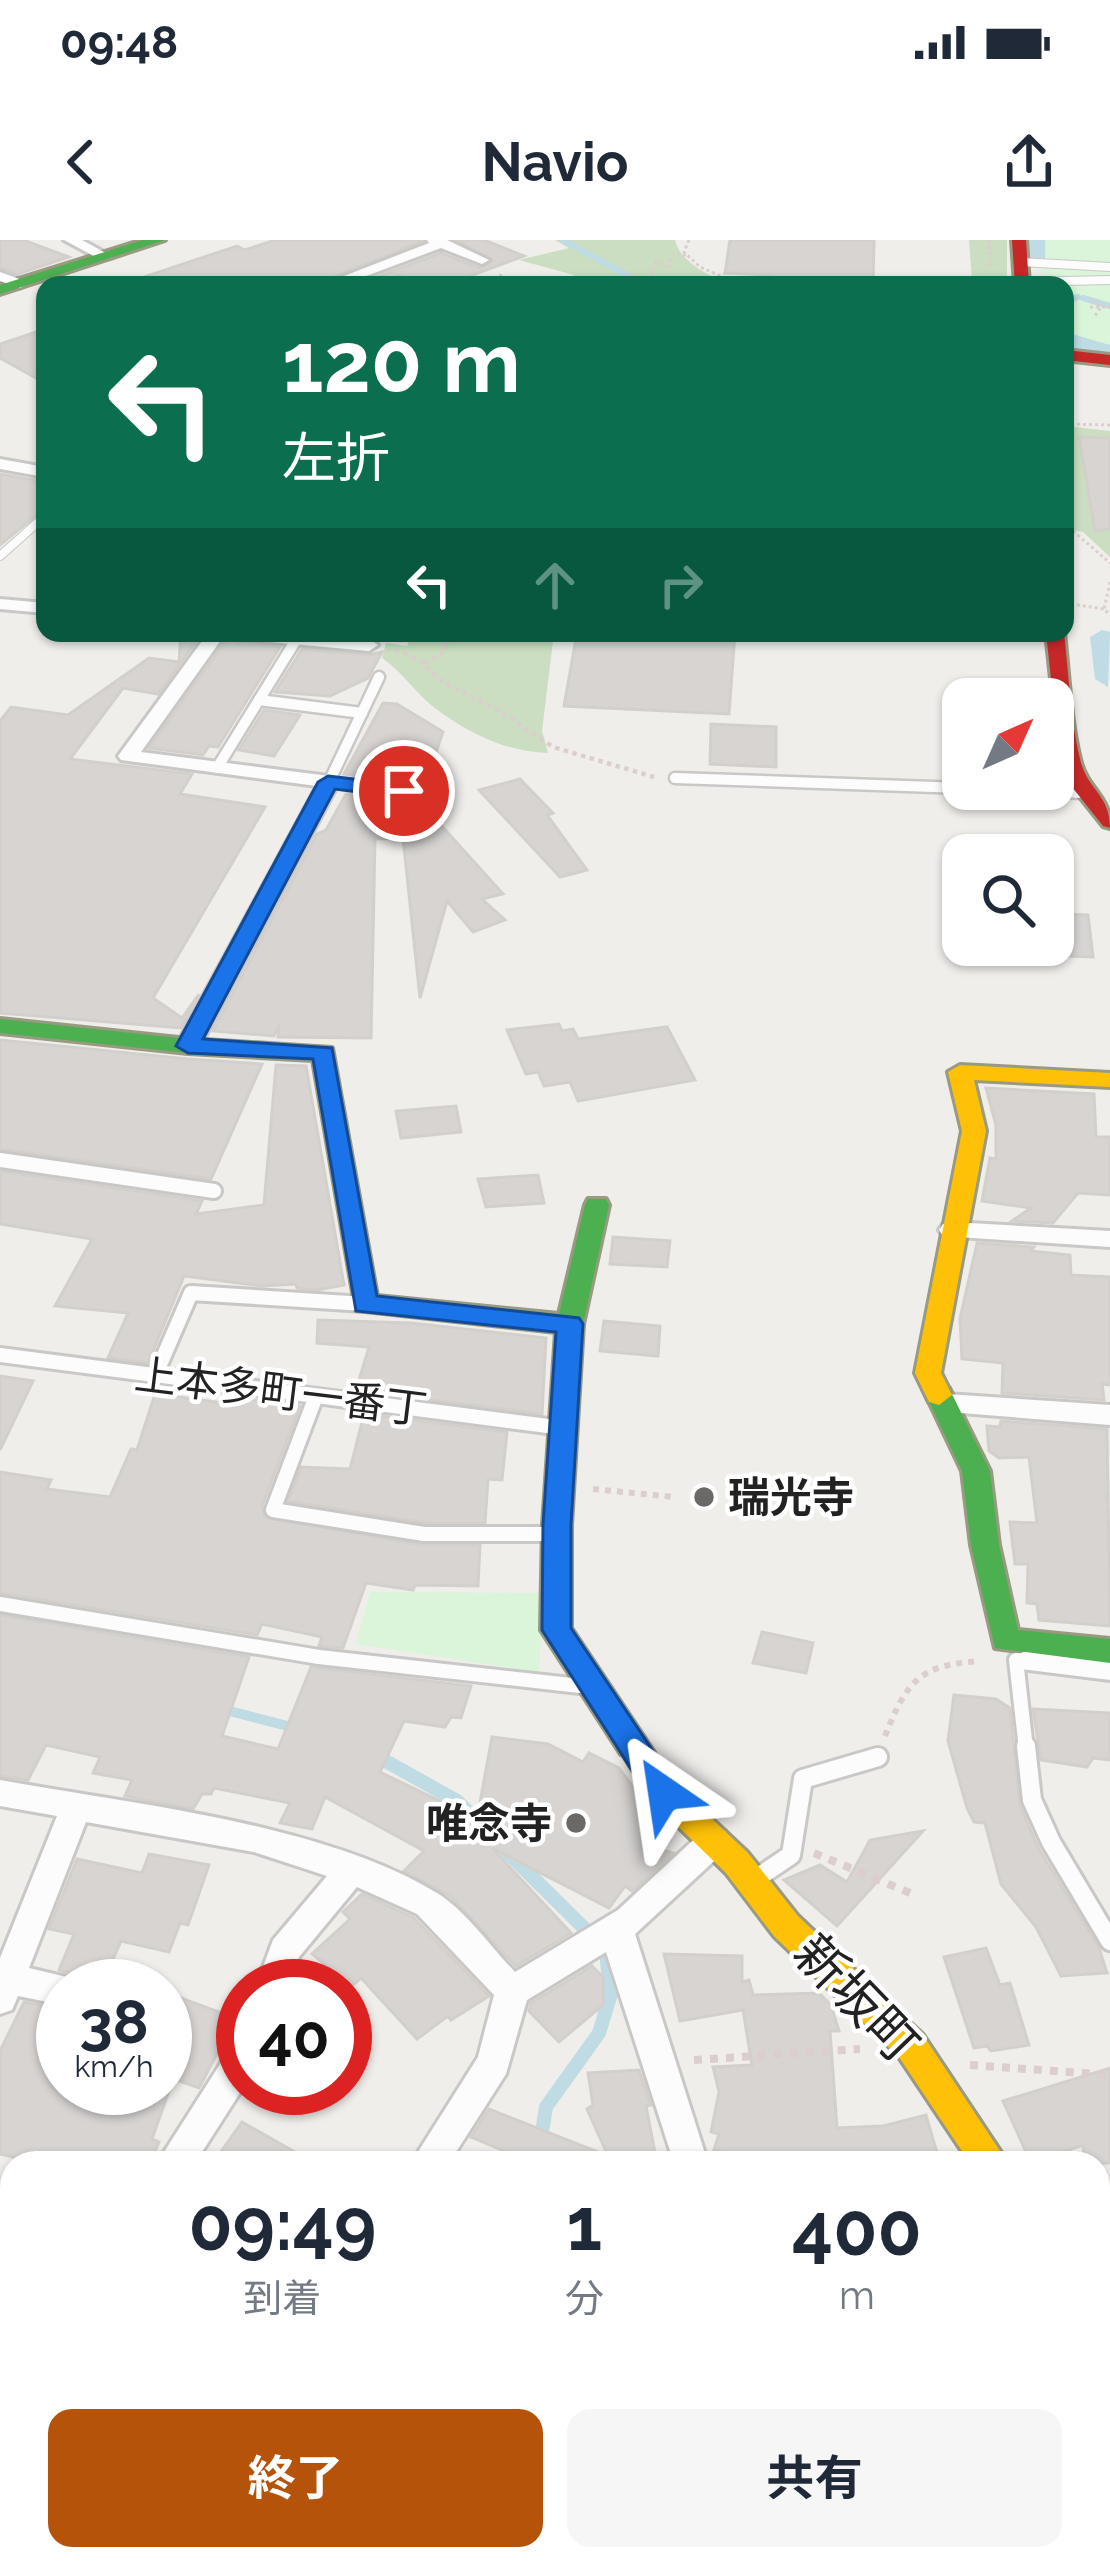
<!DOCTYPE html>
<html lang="ja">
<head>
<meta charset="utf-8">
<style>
	body { margin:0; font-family:Raleway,"Noto Sans JP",sans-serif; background:#f6f6f7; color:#1f2937; height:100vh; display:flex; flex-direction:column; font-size:45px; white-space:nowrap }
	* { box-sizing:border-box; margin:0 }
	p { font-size:39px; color:#747a83 }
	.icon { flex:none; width:66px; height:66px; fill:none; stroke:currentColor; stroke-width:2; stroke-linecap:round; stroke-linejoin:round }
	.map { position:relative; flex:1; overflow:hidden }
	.sheet { position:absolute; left:0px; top:1911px; width:1110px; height:420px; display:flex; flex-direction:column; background:#fff; border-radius:36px 36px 0 0; box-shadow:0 3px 9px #0004 }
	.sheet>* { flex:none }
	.banner { position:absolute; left:36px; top:36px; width:1038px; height:366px; border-radius:24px; box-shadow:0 3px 9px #0004; background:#0b6e4f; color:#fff; overflow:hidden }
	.needle { width:78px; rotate:45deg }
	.fabs { position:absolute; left:942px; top:438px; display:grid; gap:24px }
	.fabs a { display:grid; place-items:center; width:132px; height:132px; border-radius:24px; background:#fff; box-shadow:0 3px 9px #0004; font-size:60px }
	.speed { position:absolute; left:36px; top:1719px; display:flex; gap:24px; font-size:60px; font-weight:700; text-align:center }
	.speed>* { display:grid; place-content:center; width:156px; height:156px; border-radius:50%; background:#fff; box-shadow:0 3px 9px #0004; line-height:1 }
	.speed small { font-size:30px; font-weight:400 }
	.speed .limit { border:18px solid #d22; background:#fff; color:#111 }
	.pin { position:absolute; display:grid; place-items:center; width:102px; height:102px; color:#fff; margin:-51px; border:6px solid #fff; border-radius:50%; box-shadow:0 3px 12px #0007 }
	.me { position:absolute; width:132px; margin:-66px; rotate:328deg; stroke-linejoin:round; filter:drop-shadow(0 0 9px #0008) }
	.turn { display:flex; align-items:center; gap:42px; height:252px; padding:0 48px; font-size:54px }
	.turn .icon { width:156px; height:156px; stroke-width:2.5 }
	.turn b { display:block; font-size:84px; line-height:102px }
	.lanes { display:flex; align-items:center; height:114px; padding:0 48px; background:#0003; justify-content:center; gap:60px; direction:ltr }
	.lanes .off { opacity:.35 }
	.eta { display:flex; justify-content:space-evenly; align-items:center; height:204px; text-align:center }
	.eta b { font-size:72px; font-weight:700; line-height:84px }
	.primary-button { display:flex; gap:24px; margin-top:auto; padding:24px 48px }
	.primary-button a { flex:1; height:138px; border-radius:24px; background:#b45309; color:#fff; font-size:48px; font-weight:700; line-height:138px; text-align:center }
	.primary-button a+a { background:#f6f6f7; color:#1f2937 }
	.status { display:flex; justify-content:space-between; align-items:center; height:84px; padding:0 60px; background:#fff; direction:ltr }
	.status svg { height:33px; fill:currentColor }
	header { display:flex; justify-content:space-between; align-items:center; height:156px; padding:0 48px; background:#fff; font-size:54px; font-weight:700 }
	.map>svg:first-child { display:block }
</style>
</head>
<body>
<div class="status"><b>09:48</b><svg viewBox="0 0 49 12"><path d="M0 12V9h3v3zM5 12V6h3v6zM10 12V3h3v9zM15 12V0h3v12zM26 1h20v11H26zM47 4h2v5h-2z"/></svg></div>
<header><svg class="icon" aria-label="back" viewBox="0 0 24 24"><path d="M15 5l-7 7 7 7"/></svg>Navio<svg class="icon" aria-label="share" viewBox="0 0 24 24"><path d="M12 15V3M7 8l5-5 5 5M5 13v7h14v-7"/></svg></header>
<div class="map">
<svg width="1110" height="2331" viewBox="0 0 1110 2331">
	<rect width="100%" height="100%" fill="#f0eeeb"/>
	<g fill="#cbdec1">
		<path d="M555 0H675C680 23 711 37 733 45H573L564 41 574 35 519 20 569 8Z"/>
		<path d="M969 0H1007V42L972 41Z"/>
		<path d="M1065 186 1110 191V198H1079L1110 274V317L1083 292 1073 290 1065 237Z"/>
		<path d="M412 393H554L542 491 548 513C507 512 470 494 436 469 415 453 404 433 382 418L386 403 407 406Z"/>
	</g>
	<g fill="#daf5da">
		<path d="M1037 0H1110V112L1065 97V45H1042Z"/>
		<path d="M370 1352 544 1353 539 1432 356 1404Z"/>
		<path d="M356 2319H487L474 2331H372Z"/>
	</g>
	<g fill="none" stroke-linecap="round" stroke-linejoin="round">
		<g stroke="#bfdbe3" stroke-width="6">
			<path d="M563 0 645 45"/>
			<path d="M1083 58 1110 66"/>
			<path d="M1067 61 1078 57"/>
		</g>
		<path stroke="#bfdbe3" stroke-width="10" d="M218 1468 299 1489"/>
		<g stroke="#bfdbe3" stroke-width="14">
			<path d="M373 1514 457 1561 482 1586"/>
			<path d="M507 1612 586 1690"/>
			<path d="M537 1923 546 1867 599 1793 610 1757 607 1720"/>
			<path d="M719 2331 722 2319"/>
		</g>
		<g fill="#bfdbe3" fill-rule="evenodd">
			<path d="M1027 0H1045V24H1031Z"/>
			<path d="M1065 92 1110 105V118L1065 105Z"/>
			<path d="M1102 390 1110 392 1108 447 1095 439 1090 397Z"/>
		</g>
	</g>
	<g fill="#d7d4d2" stroke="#d3d0cc" stroke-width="3">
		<path d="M0 0H23L69 17 18 34 0 28Z"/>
		<path d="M275 0H423V1L313 45H136L135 40 237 6 245 10Z"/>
		<path d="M457 0H484L524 16 446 45H423L400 35 375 44 366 41 441 13 480 28 493 21Z"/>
		<path d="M730 0H874L873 45H770L772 35 725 33Z"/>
		<path d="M45 89V143L0 118V104Z"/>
		<path d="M1079 197 1110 198V289L1095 291Z"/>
		<path d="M0 234 45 242V268L0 305Z"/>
		<path d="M181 393H202L158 454 123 448 70 519 192 534 180 554 265 567 153 758 182 778 199 754 181 788 0 773V481L11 467 68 475 149 418 179 422Z"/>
		<path d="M577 393H735L729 474 564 466Z"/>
		<path d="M228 398 237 403 280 407 218 507 209 506 203 515 149 508Z"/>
		<path d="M302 409 369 415 382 412 368 438 330 456 275 452Z"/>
		<path d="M383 463 397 464 443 492 425 544 344 534Z"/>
		<path d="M264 470 300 475 274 516 239 510Z"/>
		<path d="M711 484 776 487V527L710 524Z"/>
		<path d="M520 539 553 573 547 575 587 630 560 637 479 550Z"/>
		<path d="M346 554 416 563 413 569 447 564 439 583 503 654 482 659 505 680 473 692 447 661 420 758 403 598 375 599 371 798 278 797 279 785 274 796 213 791 317 594 326 590Z"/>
		<path d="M1060 674 1088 675 1093 717 1064 716Z"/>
		<path d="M559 784 562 791 573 789 578 799 667 787 695 840 578 861 570 842 544 846 538 832 526 834 507 790Z"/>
		<path d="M0 800 188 819 262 824 211 939 0 909Z"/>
		<path d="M276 825 306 826 344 1045 317 1050 297 1048 296 1044 262 1046 184 1036 148 1123 108 1118 128 1073 55 1066 92 999 0 984V931L202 961 196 974 264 965Z"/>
		<path d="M986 848 1094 854 1096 897H1110V955L1078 953 1053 983 1012 981 1031 968 982 961 990 918 996 919V885Z"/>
		<path d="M456 866 461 892 401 898 396 871Z"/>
		<path d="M538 935 544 963 486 967 478 939Z"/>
		<path d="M613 997 670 1001 667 1027 610 1024Z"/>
		<path d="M977 1003 1034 1007 1031 1011 1070 1015 1071 1035 1110 1037V1145L1102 1144 1104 1160 1002 1153 1003 1123 962 1119 960 1079Z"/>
		<path d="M318 1080 411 1083 546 1098 542 1174 356 1150 369 1107 317 1103Z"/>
		<path d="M604 1081 660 1086 658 1116 600 1111Z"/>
		<path d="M0 1136 33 1141 0 1210Z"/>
		<path d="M155 1154 239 1165 242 1158 300 1166 262 1266 265 1277 422 1305H480L478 1346 415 1345 413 1350 366 1343 343 1408 319 1406 322 1397 262 1384 257 1395 0 1353V1232L51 1240 47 1249 110 1257 131 1209 137 1210Z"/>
		<path d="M364 1174 507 1192 502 1240 488 1239 485 1283H425L288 1261 301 1227 350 1229Z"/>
		<path d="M1001 1181 1107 1189 1110 1386 1039 1380 1037 1364 1027 1363 1028 1324H1015L1010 1282 1037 1283 1029 1217 999 1218 989 1211 987 1186 1000 1187Z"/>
		<path d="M0 1375 249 1417 222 1496 278 1509 311 1427 471 1446 461 1478 451 1477 445 1487 404 1481 380 1532 477 1579 492 1497 548 1504 583 1522 589 1513 619 1528 662 1587 659 1593 670 1600 662 1610 673 1613 632 1651 625 1646 609 1668 492 1608 571 1693 516 1726 451 1657 404 1631 424 1611 325 1557 312 1589 280 1583 290 1563 214 1548 211 1554H202L193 1569 125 1556 132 1540 93 1533 100 1517 46 1505 28 1540 0 1536Z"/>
		<path d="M762 1392 813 1403 806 1433 753 1423Z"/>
		<path d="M954 1455 996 1459 1010 1468 1020 1566 1039 1609 1099 1708 1107 1733 1061 1736 1036 1687 1001 1644 985 1583 974 1582 967 1568 948 1501Z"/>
		<path d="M1033 1469 1110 1473V1520L1093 1518 1087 1527 1041 1520Z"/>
		<path d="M923 1591 837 1686 784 1640 820 1625 847 1642 870 1600Z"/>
		<path d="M149 1614 209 1625 188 1685 180 1683 169 1712 121 1701 103 1742 59 1730 74 1694 49 1689 77 1619 142 1633Z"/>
		<path d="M362 1654 414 1678 489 1756 451 1780 448 1776 417 1799 361 1738 352 1746 312 1714 350 1679 343 1672Z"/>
		<path d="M986 1708 1000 1745 1010 1743 1029 1805 991 1811 987 1806 974 1808 944 1717Z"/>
		<path d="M664 1714 742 1716V1742L749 1740 753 1755 819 1753 831 1765 839 1791H830L837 1888 883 1886 926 1875 940 1923H822L781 1914 780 1923H773L714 1910 719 1894 711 1892 719 1852 713 1827 752 1825 743 1770 680 1781Z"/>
		<path d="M592 1726 603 1737V1765L559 1802 529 1771 531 1763Z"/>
		<path d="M172 1755 236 1778 199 1848 165 1836V1768Z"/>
		<path d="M24 1762 63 1769V1848H170L152 1899 159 1902 150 1923H39L0 1914V1811Z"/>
		<path d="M1110 1828V1923H1085L1083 1905 1031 1923 1003 1861Z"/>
		<path d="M639 1830 651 1865 646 1866 657 1923H533L471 1897 489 1869 608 1916 587 1869 593 1865 588 1833Z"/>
		<path d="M242 1882 314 1923H213Z"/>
	</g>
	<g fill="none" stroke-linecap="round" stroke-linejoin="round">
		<defs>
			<g id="lane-far3">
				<path d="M1021 22 1110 27"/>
				<path d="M1021 42 1110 40"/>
				<path d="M0 316 45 276"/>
			</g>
			<g id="lane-far2">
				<path d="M379 437 329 542 442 556"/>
				<path d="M259 460 362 473"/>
				<path d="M217 528 296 400"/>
				<path d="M675 538 963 548"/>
				<path d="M978 549 1085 553"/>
			</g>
			<g id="lane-far1">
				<path d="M0 920 214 951"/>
				<path d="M0 1115 563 1188"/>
				<path d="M155 1136 191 1053 365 1064"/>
				<path d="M316 1156 273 1270 424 1294H552"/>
				<path d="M0 1364 319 1417 589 1447"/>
				<path d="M1026 1509 1016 1420 1032 1421"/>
			</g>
			<g id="lane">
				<path d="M1026 1506 1032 1560 1051 1602 1110 1701"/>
				<path d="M754 1640 791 1615 803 1539 878 1517"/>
			</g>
			<g id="street">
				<path d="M64 0H82L113 17 101 20Z"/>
				<path d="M427 0H447L489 20 482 24 441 8 342 45H321L429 3Z"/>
				<path d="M0 32 25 41 27 44 20 48 0 41Z"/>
				<path d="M0 219 45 227V237L0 229Z"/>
				<path d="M0 359 45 363V373L0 369Z"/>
				<path d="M208 393H226L141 512 329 536 339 542 200 806 188 813 176 806 317 546 121 520 118 516Z"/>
				<path d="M228 393 369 399 378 405 369 411 237 399Z"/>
				<path d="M952 982 1110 991V1007L943 996 939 990 943 984Z"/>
				<path d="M946 1154 1110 1165V1185L936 1171 933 1164 936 1157Z"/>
				<path d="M1032 1409 1110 1416V1440L1021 1429 1017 1421 1021 1413Z"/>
				<path d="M0 1540C131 1564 323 1583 437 1653 466 1671 491 1707 515 1732L618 1670 703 1591 714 1588 725 1591 730 1601 725 1611 635 1694 708 1923H674L606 1712 527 1760 506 1834 449 1923H411L478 1817 494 1755 417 1674 357 1647 299 1717 290 1746H256L273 1700 327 1636 254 1612 86 1582 29 1728 75 1739 78 1746H63V1765L18 1756 12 1770 0 1774V1718L57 1576 0 1566Z"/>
				<path d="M243 1802V1848L195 1923H157L231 1807Z"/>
				<rect x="1098" y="2019" width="12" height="36"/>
				<path d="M0 2090 12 2094V2132L0 2128Z"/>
				<path d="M138 2319H215L218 2331H133Z"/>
				<path d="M483 2319H530L525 2331H478Z"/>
			</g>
			<g id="fast">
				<path d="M143 0H165L0 54V45Z"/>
				<path d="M0 779 188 799 332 808 377 1056 559 1074 585 965 588 959H606L609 965 583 1084 571 1285V1388L643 1496 647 1505 643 1514 632 1518 621 1514 541 1390 543 1285 556 1092 356 1070 313 820 188 813 0 793Z"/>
				<path d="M939 1145 949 1148 990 1231 999 1305 1018 1390 1110 1399V1423L995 1408 971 1305 962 1231 926 1155Z"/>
			</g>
			<g id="slow">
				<path d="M960 825 1110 833V847L974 840 986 891 941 1133 952 1155 939 1165 929 1162 915 1133 962 891 948 832Z"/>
				<path d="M632 1492 643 1496 675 1544 748 1613 798 1676 923 1795 1008 1923H970L899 1817 774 1696 726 1633 653 1562 617 1505 621 1496Z"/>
			</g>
			<g id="jam">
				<path d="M1012 0H1026L1029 45H1015Z"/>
				<path d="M1065 110 1110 115V125L1065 120Z"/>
				<path d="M1046 393H1064C1069 434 1070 479 1080 519 1087 550 1110 554 1110 588L1103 586 1068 542 1060 520Z"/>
			</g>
		</defs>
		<use href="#lane-far3" stroke="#c9c8c7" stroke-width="10"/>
		<use href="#lane-far2" stroke="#c9c8c7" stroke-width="15"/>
		<use href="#lane-far1" stroke="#c9c8c7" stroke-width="20"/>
		<use href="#lane" stroke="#c9c8c7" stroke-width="24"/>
		<use href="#street" stroke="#c9c8c7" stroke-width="6"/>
		<use href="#fast" stroke="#999a82" stroke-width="6"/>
		<use href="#slow" stroke="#999a82" stroke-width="6"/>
		<use href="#jam" stroke="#999a82" stroke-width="6"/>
		<g stroke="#dccecd" stroke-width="3" stroke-dasharray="3 3" stroke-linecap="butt">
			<path d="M689 0 684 12 700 27 742 45"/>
			<path d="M989 0 991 26"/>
			<path d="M499 35 523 45"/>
			<path d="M638 45 649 41 656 21 669 28 672 15H688"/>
			<path d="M1093 60 1101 67 1095 76"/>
			<path d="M1090 67H1110"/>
			<path d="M1065 184 1110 185"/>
			<path d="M1073 291 1110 323"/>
			<path d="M1110 342 1104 369 1110 375"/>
			<path d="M1065 363 1104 369"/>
		</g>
		<g stroke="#dccecd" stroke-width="4.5" stroke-dasharray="4.5 4.5" stroke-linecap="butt">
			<path d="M395 410 420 420 443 442 500 471 553 507 654 537"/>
			<path d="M424 423 441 415 452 393"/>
		</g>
		<g stroke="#dccecd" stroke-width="6" stroke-dasharray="6 6" stroke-linecap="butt">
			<path d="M593 1249 674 1257"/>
			<path d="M885 1496C907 1441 919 1425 980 1421"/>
		</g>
		<g stroke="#dccecd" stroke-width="8" stroke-dasharray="8 8" stroke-linecap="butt">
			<path d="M814 1613 910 1653"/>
			<path d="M694 1820 860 1809"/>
			<path d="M970 1825 1110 1835"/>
		</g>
		<use href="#lane-far3" stroke="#fdfcfc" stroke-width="8"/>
		<use href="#lane-far2" stroke="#fdfcfc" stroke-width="10"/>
		<use href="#lane-far1" stroke="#fdfcfc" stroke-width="14"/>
		<use href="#lane" stroke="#fdfcfc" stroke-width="18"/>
		<use href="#street" fill="#fdfcfc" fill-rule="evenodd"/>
		<use href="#fast" fill="#4caf50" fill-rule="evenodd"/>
		<use href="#slow" fill="#ffc107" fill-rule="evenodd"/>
		<use href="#jam" fill="#c62828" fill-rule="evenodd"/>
	</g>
	<path fill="#1a73e8" stroke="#114b97" stroke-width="3" d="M328 536 404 545 415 551 404 558 335 549 203 799 332 808 377 1056 579 1078 583 1084 571 1285V1388L675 1544 680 1553 675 1563 664 1567 653 1563 542 1390 543 1285 556 1092 356 1071 313 819 188 813 176 806 318 542Z"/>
	<g fill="#6a6968" stroke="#fff" stroke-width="4.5">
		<circle cx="704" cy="1257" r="12"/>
		<circle cx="576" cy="1583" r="12"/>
	</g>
	<g text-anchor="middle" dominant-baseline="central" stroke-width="9" stroke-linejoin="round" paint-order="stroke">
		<g font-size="42" fill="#222" stroke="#fff">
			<text transform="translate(281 1152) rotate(7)">上本多町一番丁</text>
		</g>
		<g font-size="42" font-weight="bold" fill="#222" stroke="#fff" text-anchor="start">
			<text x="728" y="1257">瑞光寺</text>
			<text x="552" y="1583" text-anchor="end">唯念寺</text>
		</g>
		<g font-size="51" fill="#222" stroke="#fff">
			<text transform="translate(857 1758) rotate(46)">新坂町</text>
		</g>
	</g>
</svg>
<div class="fabs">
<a><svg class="needle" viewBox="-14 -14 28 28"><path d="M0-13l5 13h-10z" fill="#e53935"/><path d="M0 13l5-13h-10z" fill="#747a83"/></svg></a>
<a><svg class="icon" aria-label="search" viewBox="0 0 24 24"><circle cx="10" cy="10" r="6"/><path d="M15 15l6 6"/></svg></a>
</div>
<div class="speed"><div>38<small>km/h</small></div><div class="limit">40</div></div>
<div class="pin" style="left:404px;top:551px;background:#d93025"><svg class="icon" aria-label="arrive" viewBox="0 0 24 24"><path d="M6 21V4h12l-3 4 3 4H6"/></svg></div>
<svg class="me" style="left:664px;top:1553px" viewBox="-20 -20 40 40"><path d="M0-17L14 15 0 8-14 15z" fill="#1a73e8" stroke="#fff" stroke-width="4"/></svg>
<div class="banner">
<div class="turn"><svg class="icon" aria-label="left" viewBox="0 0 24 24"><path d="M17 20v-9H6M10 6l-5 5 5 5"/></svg><div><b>120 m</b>左折</div></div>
<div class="lanes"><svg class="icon" aria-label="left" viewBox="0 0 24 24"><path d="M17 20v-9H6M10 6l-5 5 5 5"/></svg><svg class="icon off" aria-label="ahead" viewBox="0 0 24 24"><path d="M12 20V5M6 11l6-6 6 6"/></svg><svg class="icon off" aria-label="right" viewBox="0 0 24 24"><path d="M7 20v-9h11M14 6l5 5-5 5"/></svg></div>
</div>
<section class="sheet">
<div class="eta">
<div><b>09:49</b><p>到着</p></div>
<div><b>1</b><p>分</p></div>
<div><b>400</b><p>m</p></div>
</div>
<div class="primary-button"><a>終了</a><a>共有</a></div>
</section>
</div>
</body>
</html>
